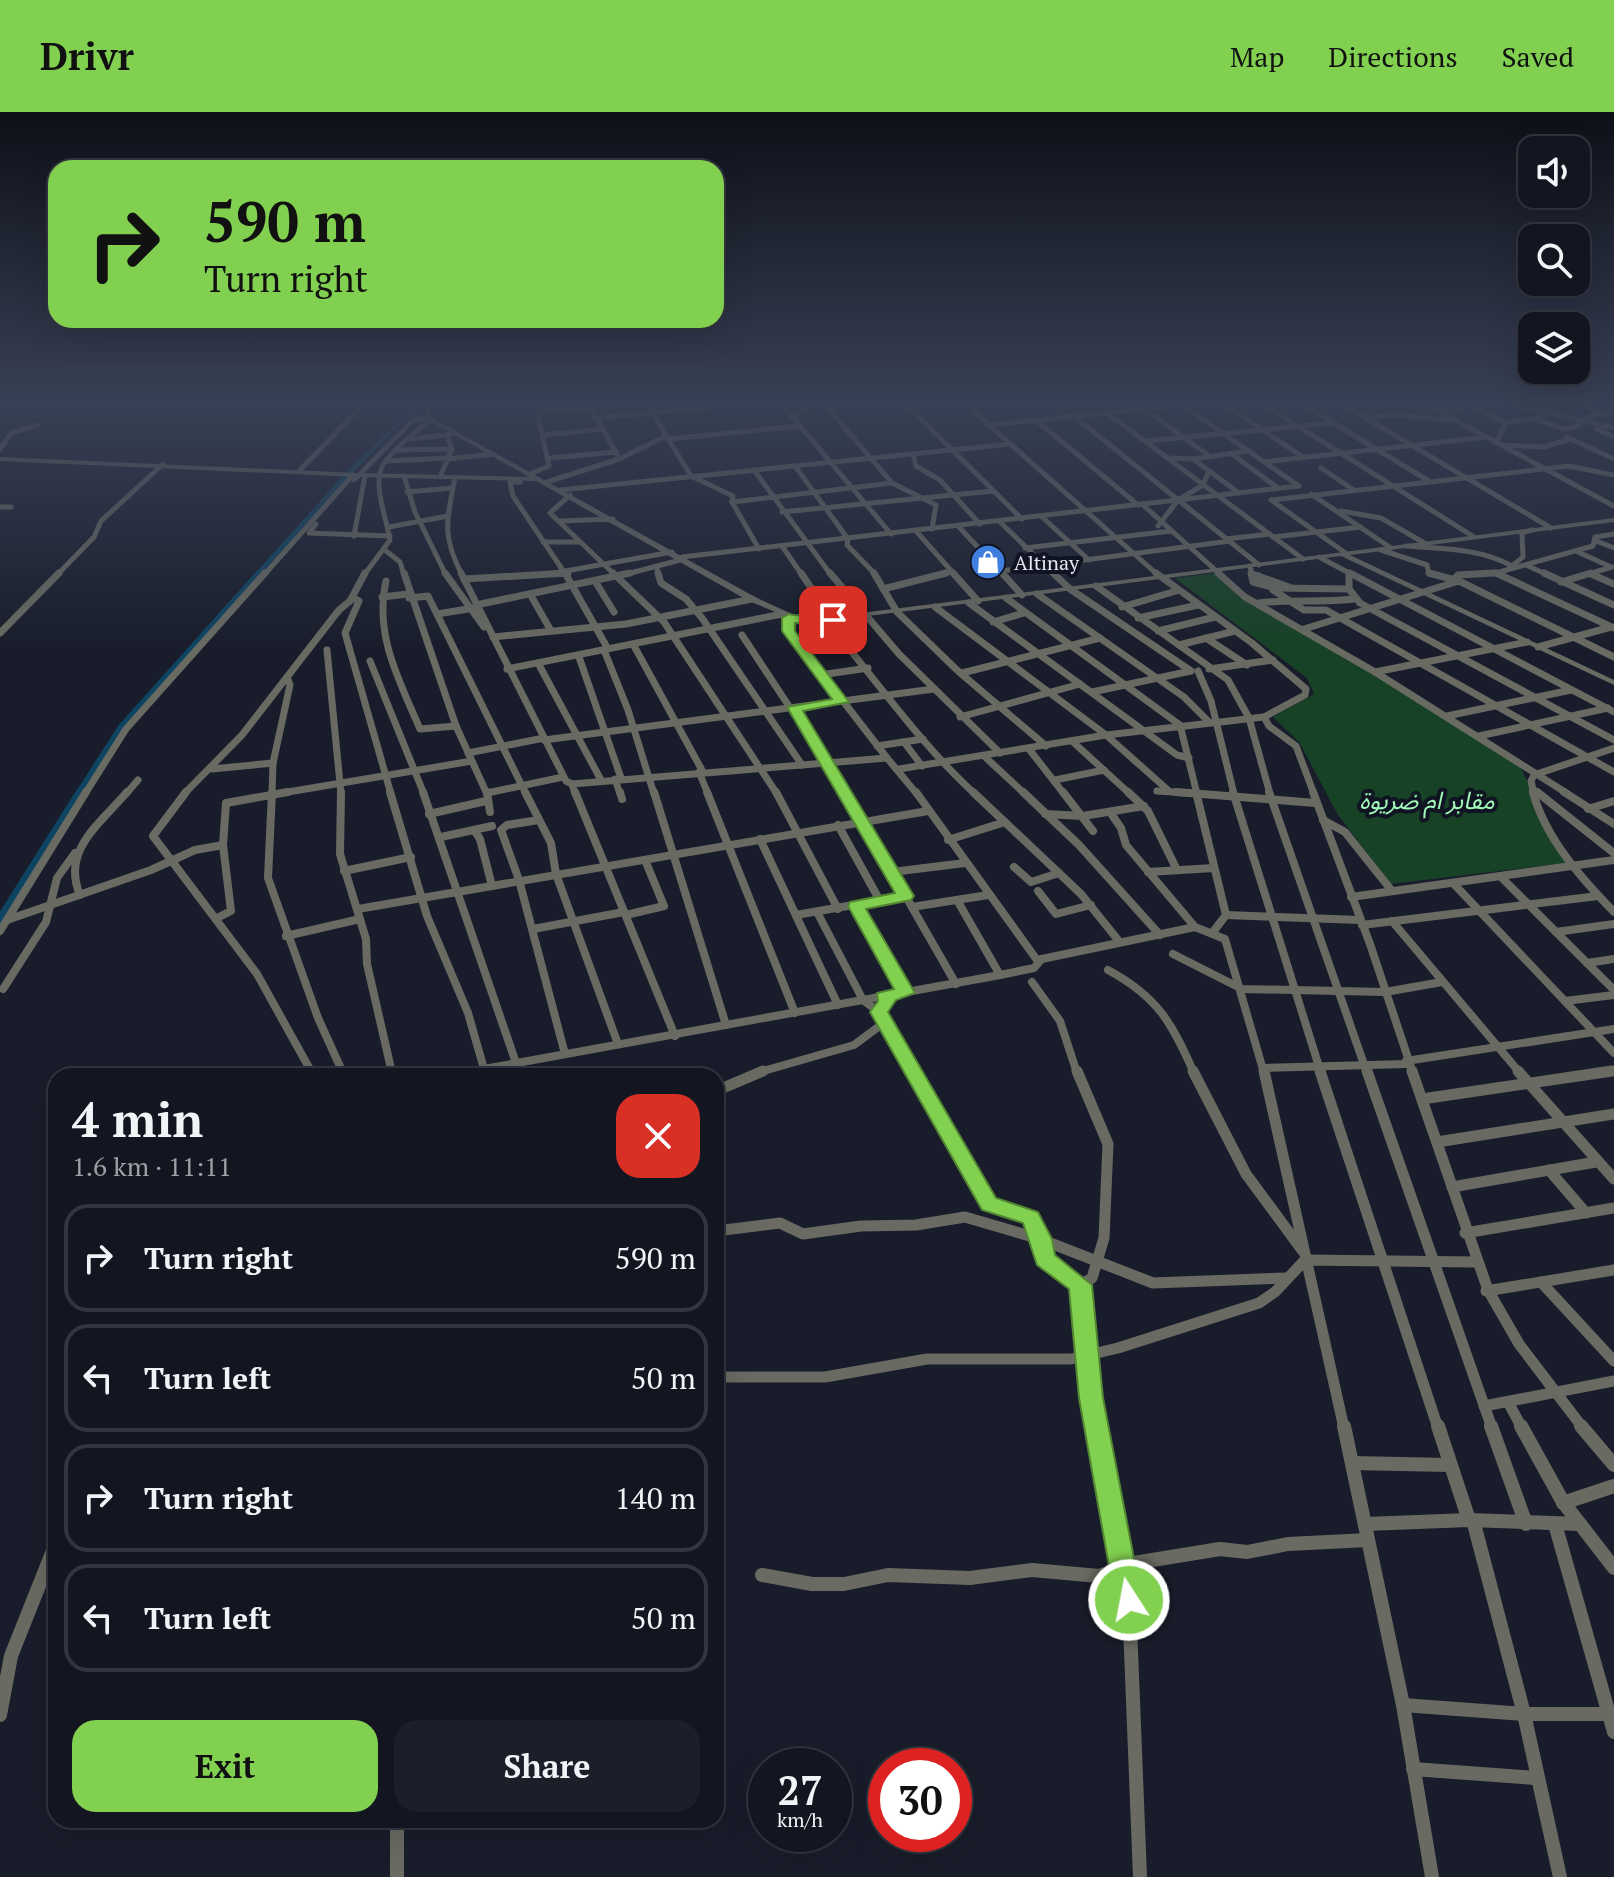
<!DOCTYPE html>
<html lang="en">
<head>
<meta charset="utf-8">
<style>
	body { margin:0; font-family:"PT Serif","Noto Sans Arabic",serif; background:#1c1f29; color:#f1f3f6; height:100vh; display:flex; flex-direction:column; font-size:30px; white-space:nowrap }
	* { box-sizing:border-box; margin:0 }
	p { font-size:26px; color:#9d9fa5 }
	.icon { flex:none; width:44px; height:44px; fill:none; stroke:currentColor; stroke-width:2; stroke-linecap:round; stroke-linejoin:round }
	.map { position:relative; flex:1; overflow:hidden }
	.sheet { position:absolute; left:48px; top:956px; width:676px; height:760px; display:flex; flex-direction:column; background:#131620; border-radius:24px; box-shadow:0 8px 32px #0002,0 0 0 2px #32353e }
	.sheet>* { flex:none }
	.banner { position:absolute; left:48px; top:48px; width:676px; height:168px; border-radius:24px; box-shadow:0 8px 32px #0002,0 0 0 2px #32353e; background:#81d050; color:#111; overflow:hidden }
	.fabs { position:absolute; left:1518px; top:24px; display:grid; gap:16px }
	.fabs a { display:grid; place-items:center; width:72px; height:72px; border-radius:16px; background:#131620; box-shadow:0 8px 32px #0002,0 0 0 2px #32353e; font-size:40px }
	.speed { position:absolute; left:748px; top:1636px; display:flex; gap:16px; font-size:40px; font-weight:700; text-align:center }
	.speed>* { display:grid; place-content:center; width:104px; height:104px; border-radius:50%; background:#131620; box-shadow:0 8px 32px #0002,0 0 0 2px #32353e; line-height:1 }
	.speed small { font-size:20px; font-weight:400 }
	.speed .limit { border:12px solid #d22; background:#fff; color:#111 }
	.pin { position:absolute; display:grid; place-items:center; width:68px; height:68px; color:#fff; margin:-34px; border-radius:16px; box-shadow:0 4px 12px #0006 }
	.me { position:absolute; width:88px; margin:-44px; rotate:349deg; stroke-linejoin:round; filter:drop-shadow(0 0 6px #0008) }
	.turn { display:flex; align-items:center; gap:28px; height:168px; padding:0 24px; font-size:36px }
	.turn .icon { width:104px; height:104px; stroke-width:2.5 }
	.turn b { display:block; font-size:56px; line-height:68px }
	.round { display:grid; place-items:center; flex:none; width:84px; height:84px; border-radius:24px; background:#1c1f29 }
	.summary { display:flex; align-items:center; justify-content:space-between; height:136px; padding:0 24px }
	h1 { font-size:48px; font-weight:700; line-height:60px }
	.cta { display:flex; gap:16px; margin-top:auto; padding:16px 24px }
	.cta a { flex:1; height:92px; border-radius:24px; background:#81d050; color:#111; font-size:32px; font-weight:700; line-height:92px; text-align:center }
	.cta a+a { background:#1c1f29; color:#f1f3f6 }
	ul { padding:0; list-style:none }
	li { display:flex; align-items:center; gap:24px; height:108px; margin:0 16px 12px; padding:0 8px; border:4px solid #32353e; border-radius:24px }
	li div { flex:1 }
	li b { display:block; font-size:30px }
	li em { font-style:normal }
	header { display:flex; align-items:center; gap:48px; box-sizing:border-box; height:112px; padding:0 40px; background:#81d050; color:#111 }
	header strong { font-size:38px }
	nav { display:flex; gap:44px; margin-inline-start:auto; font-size:28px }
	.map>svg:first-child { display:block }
</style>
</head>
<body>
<header>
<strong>Drivr</strong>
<nav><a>Map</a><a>Directions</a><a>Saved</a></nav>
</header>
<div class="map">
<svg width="1614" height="1765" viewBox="0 0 1614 1765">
	<rect width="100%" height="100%" fill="#191d2b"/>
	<path fill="#174226" d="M1218 461 1247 487 1358 551 1519 652 1566 751 1391 772 1338 703 1299 630 1273 605 1314 582 1307 566 1175 466Z"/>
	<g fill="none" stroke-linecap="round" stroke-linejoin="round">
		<path stroke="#0d4461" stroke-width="5" d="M257 463 348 362 422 289"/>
		<path stroke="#0d4461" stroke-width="6" d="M78 682 121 615 259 461"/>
		<path stroke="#0d4461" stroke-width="8" d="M0 807 80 680"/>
		<g stroke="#696b62" stroke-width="5">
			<path d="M587 289 617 342"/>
			<path d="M645 289 691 364 733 384 732 390"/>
			<path d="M779 289 891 422"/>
			<path d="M822 289 892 371 936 393 932 417"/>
			<path d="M903 289 1022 407"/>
			<path d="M962 289 1158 463"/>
			<path d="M1219 289 1303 345"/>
			<path d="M1258 289 1474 425"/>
			<path d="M1297 289 1429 369"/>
			<path d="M1337 289 1551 416"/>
			<path d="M1420 289 1614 394"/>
			<path d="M1462 289 1506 311 1544 304"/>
			<path d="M1500 289 1614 316"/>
			<path d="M1578 289 1601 301"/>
			<path d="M1182 293 1299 374"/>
			<path d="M590 295 645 290"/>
			<path d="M1144 297 1211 345"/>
			<path d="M1436 298 1471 294"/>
			<path d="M1107 301 1303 447"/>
			<path d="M1074 304 1259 453"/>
			<path d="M792 305 820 289"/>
			<path d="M596 306 767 289"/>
			<path d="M1367 306 1397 303 1447 308"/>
			<path d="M1533 306 1564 317 1579 314"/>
			<path d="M1036 308 1138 393"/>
			<path d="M1578 310 1596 302 1614 300"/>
			<path d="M989 313 1220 289"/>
			<path d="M1597 317 1614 325"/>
			<path d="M545 323 601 317"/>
			<path d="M1567 325 1614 347"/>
			<path d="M407 327 447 323"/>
			<path d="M668 327 799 314"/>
			<path d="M1146 329 1333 311"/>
			<path d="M1496 331 1506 311"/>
			<path d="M1502 333 1544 335 1570 327"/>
			<path d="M0 337 11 321 38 313"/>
			<path d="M396 338 452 337"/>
			<path d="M913 342 916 354 940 368 980 412"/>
			<path d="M1232 342 1278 376"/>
			<path d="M550 346 616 340"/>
			<path d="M1168 346 1193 347 1248 339"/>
			<path d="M447 347 493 342"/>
			<path d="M1193 347 1239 381"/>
			<path d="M386 349 448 346"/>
			<path d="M1264 350 1486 325"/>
			<path d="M795 354 848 427 847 433 876 463"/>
			<path d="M1321 356 1354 378"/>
			<path d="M754 358 831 463"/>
			<path d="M299 359 358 298 354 289"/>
			<path d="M532 361 549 354 537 300 589 294"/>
			<path d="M404 364 415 400 446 463"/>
			<path d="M440 365 452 337 447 323 456 321"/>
			<path d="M455 365C447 409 441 422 462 463"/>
			<path d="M354 368 414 307 430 308"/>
			<path d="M520 370H510L513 384 566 463"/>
			<path d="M547 370 619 347 666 324"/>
			<path d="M560 378 1010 332"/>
			<path d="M407 380 452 376"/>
			<path d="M1311 382 1391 436"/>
			<path d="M570 383 550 401 615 463"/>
			<path d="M1271 388 1347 442"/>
			<path d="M1272 388 1569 354 1614 363"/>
			<path d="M1143 393 1221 463"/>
			<path d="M0 395H11"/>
			<path d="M1341 399 1381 406 1426 432"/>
			<path d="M782 400 993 379"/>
			<path d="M1041 404 1089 448"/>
			<path d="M560 409 613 407"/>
			<path d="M1000 410 1055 463"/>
			<path d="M316 412 309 421 390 424"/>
			<path d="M958 414 1004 463"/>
			<path d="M1158 414 1178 388 1203 373 1209 359"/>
			<path d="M389 415 448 404"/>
			<path d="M916 419 955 463"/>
			<path d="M354 424 365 363"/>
			<path d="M1273 425 1361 415"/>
			<path d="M1226 427 1270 422"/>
			<path d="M1596 429 1614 436"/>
			<path d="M543 430H580"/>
			<path d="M782 434 802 463"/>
			<path d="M1406 434C1442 437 1479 436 1512 454L1509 456"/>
			<path d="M1025 436 1171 419"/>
			<path d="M759 437 732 390 892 371"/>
			<path d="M385 438 400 450 404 463"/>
			<path d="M1381 438 1427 453 1429 462 1434 463"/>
			<path d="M1578 440 1611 455"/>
			<path d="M682 445 1299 374"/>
			<path d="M1319 445 1353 463"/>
			<path d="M1526 453 1548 463"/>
			<path d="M656 454 659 463"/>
			<path d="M1250 454 1252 463"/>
			<path d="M1512 454 1523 445 1522 421 1532 418"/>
			<path d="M1000 459 1230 429"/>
			<path d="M1496 461 1500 463"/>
			<path d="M1252 462 1259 463"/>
			<path d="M57 463 94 425 101 409 163 352"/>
			<path d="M264 463 353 363"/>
			<path d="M364 463 390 428C387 409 374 376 381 357 387 342 418 317 432 308"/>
			<path d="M543 463 672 440"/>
			<path d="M623 463 684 447"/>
			<path d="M938 463 950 460"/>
			<path d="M1458 463 1496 461 1593 434 1595 425 1614 422"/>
			<path d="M1585 463 1612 455"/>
		</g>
		<g stroke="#696b62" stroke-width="7">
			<path d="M404 461 456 614 487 682"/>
			<path d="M445 461 484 515"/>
			<path d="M461 461 566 669 572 672 887 646 917 682"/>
			<path d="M565 461 608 537"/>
			<path d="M613 461 664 510 777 682"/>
			<path d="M658 461 661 471 686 487 702 506 802 653"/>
			<path d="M801 461 833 508"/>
			<path d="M830 461 899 542 1000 641"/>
			<path d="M874 461 897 500 958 559 1046 634"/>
			<path d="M953 461 978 489"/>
			<path d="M1002 461 1022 483"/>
			<path d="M1053 461 1070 477 1191 559"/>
			<path d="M1156 461 1252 531 1306 577 1305 583 1264 605 1269 614 1296 634 1314 682"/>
			<path d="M1218 461 1245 485 1375 560 1568 682"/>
			<path d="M1251 461 1253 470 1275 476 1349 477"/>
			<path d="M1350 461 1614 600"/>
			<path d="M1429 461 1459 469 1614 545"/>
			<path d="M1496 461 1614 516"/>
			<path d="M1544 461 1614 493"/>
			<path d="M1252 462 1289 475"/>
			<path d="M1591 462 1614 472"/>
			<path d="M1349 463V477L1360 491 1614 628"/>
			<path d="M464 467 568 461"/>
			<path d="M386 469C374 523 399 568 420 617L456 614"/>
			<path d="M595 469 614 500"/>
			<path d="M1561 470 1591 461"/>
			<path d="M1096 474 1228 568 1249 606 1270 682"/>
			<path d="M883 477 946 461"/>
			<path d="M1273 478 1304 498H1326L1614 660"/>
			<path d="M530 482 550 517"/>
			<path d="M1037 482 1184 585 1209 610"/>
			<path d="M382 485 408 482"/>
			<path d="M353 486 359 489 345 521 391 682"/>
			<path d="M409 486 428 484 526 682"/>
			<path d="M1006 486 1180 613 1197 682"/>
			<path d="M969 491 1177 643 1189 646"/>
			<path d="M1259 491C1292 487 1321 491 1354 487"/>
			<path d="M476 493 630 461"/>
			<path d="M935 495 1106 623 1169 679"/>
			<path d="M1122 495 1176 479"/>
			<path d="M437 502 468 497"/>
			<path d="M789 506V519L887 646"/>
			<path d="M1138 506 1198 493"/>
			<path d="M826 509C875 566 920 632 975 682"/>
			<path d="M993 510 1024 501"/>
			<path d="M1304 517 1459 469 1455 466 1458 463 1494 461"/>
			<path d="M1158 519 1215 505"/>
			<path d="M0 521 59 461"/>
			<path d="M742 523 847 682"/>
			<path d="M493 525 626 512 752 487"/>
			<path d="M1206 526 1247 553"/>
			<path d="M633 532 703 660"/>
			<path d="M1179 533 1235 519"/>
			<path d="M1538 535 1611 515"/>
			<path d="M327 538 341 682"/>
			<path d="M604 538 628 598 654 682"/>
			<path d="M579 545 621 666"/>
			<path d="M370 549 424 682"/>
			<path d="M538 551 601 668"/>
			<path d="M507 557 782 502"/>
			<path d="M1209 557 1273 548"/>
			<path d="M1198 559 1211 589 1234 682"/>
			<path d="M1375 560 1527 530"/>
			<path d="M962 561 1100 526"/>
			<path d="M820 563 868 556"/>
			<path d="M1092 580 1191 559"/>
			<path d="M1447 604 1571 578"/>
			<path d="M960 605 1080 572"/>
			<path d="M1479 624 1608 596"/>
			<path d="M544 628 934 577"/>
			<path d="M1072 629 1130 682"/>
			<path d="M904 630 922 654"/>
			<path d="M877 634 923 627"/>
			<path d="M1029 637 1064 682"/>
			<path d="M468 641 544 626"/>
			<path d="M984 644 1025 682"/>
			<path d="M212 657 273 651"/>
			<path d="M899 657 1106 623 1264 605"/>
			<path d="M699 660 708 682"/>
			<path d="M615 667 620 682"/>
			<path d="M1055 668 1104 658"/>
			<path d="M572 672 575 682"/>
			<path d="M1157 679 1203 682"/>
			<path d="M1535 679 1539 682"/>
			<path d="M487 681 563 665"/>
			<path d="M85 682 126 617 265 461"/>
			<path d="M126 682 138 668"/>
			<path d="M184 682 242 623 339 498 350 489 365 461"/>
			<path d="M272 682 273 651 290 573 287 565"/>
			<path d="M276 682 472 649"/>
			<path d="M1534 682 1531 669 1534 663 1614 636"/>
		</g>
		<g stroke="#696b62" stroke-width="8">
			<path d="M186 680 153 724 257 862 312 961"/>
			<path d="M272 680 268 766 318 906 343 961"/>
			<path d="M341 680 340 742 366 827 367 852 392 961"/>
			<path d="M390 680 427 804 468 901 484 957"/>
			<path d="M423 680 516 951"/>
			<path d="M487 680 490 700"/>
			<path d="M525 680 551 731 556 762 618 932"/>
			<path d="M575 680 675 924"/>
			<path d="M620 680 622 687"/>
			<path d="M654 680 726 913"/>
			<path d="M707 680 795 901"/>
			<path d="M776 680 838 797"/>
			<path d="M846 680 956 872"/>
			<path d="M916 680 1037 848 1195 815 1225 827 1264 961"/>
			<path d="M973 680 1081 782 1118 828"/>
			<path d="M1023 680 1079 733 1160 823"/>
			<path d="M1063 680 1093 719"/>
			<path d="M1128 680 1148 699 1177 758"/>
			<path d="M1176 680 1316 691"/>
			<path d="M1196 680 1226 803 1213 820"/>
			<path d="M1233 680 1321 961"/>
			<path d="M1269 680 1367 961"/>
			<path d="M1313 680 1370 832 1413 961"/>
			<path d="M1533 680C1545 726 1582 767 1614 800"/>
			<path d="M1537 680 1614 741"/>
			<path d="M1564 680 1614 712"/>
			<path d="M1588 697 1614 689"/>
			<path d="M1110 700 1121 716 1126 733 1195 815"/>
			<path d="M429 702 486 689"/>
			<path d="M1045 702 1083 704 1144 694"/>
			<path d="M539 708 507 713 501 718 519 768 565 942"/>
			<path d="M1323 708 1345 720 1392 779"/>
			<path d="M838 713 880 789"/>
			<path d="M474 718 480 727 492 774"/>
			<path d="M441 725 492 714"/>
			<path d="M760 727 838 893"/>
			<path d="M948 728 1005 710"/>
			<path d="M1014 755 1031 770 1059 761"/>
			<path d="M344 759 411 745"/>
			<path d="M892 760 965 751"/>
			<path d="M1148 760 1214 756"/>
			<path d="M1501 765 1614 878"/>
			<path d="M1453 771 1614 941"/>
			<path d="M1038 779 1056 802 1091 793"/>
			<path d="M80 783C61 738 100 712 127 680"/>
			<path d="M1351 785 1614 748"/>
			<path d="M957 788 1000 863"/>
			<path d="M856 794 906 881"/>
			<path d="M912 795 988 783"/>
			<path d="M358 797 928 699"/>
			<path d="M817 800 863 888 879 900 914 961"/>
			<path d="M626 803 664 794 645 748"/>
			<path d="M796 803 905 784"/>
			<path d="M1226 803 1360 808"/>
			<path d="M217 806 231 799 223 733 226 691 288 680"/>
			<path d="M7 808 151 758 195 738 223 733"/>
			<path d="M1392 809 1520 961"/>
			<path d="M1362 813 1598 784"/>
			<path d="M533 817 624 800"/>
			<path d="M0 819 86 680"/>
			<path d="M1556 820 1614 812"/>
			<path d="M286 824 360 807"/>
			<path d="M1173 842 1242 877 1385 880 1442 870"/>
			<path d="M1587 851 1614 847"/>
			<path d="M1108 858C1158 885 1172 911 1194 961"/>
			<path d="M1032 870 1060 909 1077 961"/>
			<path d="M3 877 46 810 57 766 75 741"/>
			<path d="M1565 889 1614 883"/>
			<path d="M1406 949 1614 917"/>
			<path d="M1263 956 1408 952"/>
			<path d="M478 961 484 957 1000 863 1034 856 1040 849"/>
			<path d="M756 961 854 933 885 910"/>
			<path d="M1598 961 1614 959"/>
		</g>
		<g stroke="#696b62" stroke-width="11">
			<path d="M311 959 313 964"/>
			<path d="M342 959 344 964"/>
			<path d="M392 959 393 964"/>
			<path d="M913 959 989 1093 1012 1098 1028 1108 1039 1124 1045 1147 1080 1173 1097 1316"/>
			<path d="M1077 959 1108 1032 1104 1126 1092 1166 1080 1173"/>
			<path d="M1193 959 1246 1062 1302 1138"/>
			<path d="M1264 959 1344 1316"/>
			<path d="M1320 959 1438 1316"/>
			<path d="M1367 959 1492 1316"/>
			<path d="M1412 959 1488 1178 1519 1232 1583 1316"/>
			<path d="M1518 959 1614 1067"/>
			<path d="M474 964 481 959"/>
			<path d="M716 979 763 959"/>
			<path d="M1422 987 1612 959"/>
			<path d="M1437 1030 1614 1002"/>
			<path d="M1549 1058 1586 1101"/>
			<path d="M1452 1075 1596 1050"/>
			<path d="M716 1119 780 1111 803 1122 861 1114 916 1113 965 1105 1040 1127 1153 1171 1286 1166"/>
			<path d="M1465 1121 1614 1096"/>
			<path d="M1541 1170 1614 1249"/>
			<path d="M1486 1179 1614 1158"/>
			<path d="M716 1265H825L927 1247H1071L1118 1236 1259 1191 1275 1180 1305 1148 1475 1150"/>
			<path d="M1508 1290 1522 1316"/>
			<path d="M1484 1294 1614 1269"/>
		</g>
		<g stroke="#696b62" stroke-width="14">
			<path d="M1096 1314 1129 1488 1140 1765"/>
			<path d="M1344 1314 1403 1593 1432 1765"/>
			<path d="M1438 1314 1469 1408"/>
			<path d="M1491 1314 1526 1412"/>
			<path d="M1521 1314 1563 1390 1614 1456"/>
			<path d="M1581 1314 1614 1353"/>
			<path d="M1352 1351 1449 1353"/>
			<path d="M1563 1391 1614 1374"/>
			<path d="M1473 1408 1524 1602 1560 1765"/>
			<path d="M1365 1412 1469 1408 1580 1412"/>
			<path d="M1555 1412 1614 1620"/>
			<path d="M762 1463 812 1472H844L888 1463 970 1466 1032 1458 1099 1464 1134 1451 1220 1437 1247 1440 1288 1432 1368 1428"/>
			<path d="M1403 1593 1524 1602H1611"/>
			<path d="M0 1603 11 1544 56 1431"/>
			<path d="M1413 1657 1536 1666"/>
			<path d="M397 1708V1765"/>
		</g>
		<path fill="#696b62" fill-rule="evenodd" d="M428 289H434L429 299 434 307 755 485 805 508 1614 406V410L1350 443 1614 568V573L1341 444 804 512 749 489 536 369 358 365 0 349V345L358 361 529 365 430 309 423 299Z"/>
	</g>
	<linearGradient id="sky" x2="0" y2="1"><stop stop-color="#0e1018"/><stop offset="0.54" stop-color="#384055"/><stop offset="1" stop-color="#384055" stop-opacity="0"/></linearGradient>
	<rect width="1614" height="537" fill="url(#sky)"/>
	<path fill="#81d050" stroke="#548734" stroke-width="2" d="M789 502C804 506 827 500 839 508L833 512 795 511V519L849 590 803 599 914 784 911 788 866 797 915 881 896 888 888 900 996 1086 1038 1100 1052 1127 1055 1143 1092 1173 1103 1286 1142 1488 1138 1497 1129 1501 1119 1497 1115 1488 1079 1286 1069 1177 1037 1153 1023 1111 982 1098 870 900 878 889 877 881 894 877 848 794 850 790 895 781 787 595 832 587 782 519V506Z"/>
	<defs>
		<symbol id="shop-disc" viewBox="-11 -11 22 22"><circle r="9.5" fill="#3f7fe0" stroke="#101321"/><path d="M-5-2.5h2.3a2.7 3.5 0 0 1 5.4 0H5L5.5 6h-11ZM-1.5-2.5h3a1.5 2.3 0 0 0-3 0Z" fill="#fff"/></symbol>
	</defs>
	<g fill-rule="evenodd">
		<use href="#shop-disc" x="968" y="430" width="40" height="40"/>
	</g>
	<g text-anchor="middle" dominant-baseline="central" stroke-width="8" stroke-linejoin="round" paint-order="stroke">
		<g font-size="20" fill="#e4e7f2" stroke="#101321" text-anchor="start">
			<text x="1014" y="450">Altinay</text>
		</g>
		<g font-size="24" font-style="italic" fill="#a1f9ba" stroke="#101321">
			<text x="1427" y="688">مقابر ام ضريوة</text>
		</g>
	</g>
</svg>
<div class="fabs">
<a><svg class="icon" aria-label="sound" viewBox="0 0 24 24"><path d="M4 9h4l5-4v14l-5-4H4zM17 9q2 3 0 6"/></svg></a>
<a><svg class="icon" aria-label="search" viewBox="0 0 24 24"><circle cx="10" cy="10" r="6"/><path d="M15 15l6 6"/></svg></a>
<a><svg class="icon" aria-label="layers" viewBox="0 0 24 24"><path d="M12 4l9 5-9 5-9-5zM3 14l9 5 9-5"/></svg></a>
</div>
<div class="speed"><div>27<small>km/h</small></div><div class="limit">30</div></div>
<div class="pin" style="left:833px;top:508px;background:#d93025"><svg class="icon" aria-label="arrive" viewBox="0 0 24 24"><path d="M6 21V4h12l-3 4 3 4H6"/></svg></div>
<svg class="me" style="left:1129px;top:1488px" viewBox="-20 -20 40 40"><circle r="17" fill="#81d050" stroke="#fff" stroke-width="3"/><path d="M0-11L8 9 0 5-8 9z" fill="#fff"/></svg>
<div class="banner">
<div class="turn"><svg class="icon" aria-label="right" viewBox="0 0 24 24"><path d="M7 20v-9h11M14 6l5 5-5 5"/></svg><div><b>590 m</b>Turn right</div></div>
</div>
<section class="sheet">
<div class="summary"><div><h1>4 min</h1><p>1.6 km · 11:11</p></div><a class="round" style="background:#d93025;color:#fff"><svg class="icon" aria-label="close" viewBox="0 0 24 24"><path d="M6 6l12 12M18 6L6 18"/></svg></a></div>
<ul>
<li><svg class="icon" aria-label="right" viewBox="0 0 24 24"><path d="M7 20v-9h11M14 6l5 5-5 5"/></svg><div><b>Turn right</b></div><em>590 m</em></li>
<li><svg class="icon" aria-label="left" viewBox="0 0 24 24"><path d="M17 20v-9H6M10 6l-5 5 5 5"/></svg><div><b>Turn left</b></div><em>50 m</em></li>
<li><svg class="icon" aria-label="right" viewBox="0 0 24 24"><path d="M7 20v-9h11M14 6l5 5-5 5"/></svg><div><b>Turn right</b></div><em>140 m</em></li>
<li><svg class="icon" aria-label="left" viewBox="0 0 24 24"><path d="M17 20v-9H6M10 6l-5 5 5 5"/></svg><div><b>Turn left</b></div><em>50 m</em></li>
</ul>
<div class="cta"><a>Exit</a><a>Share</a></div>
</section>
</div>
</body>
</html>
